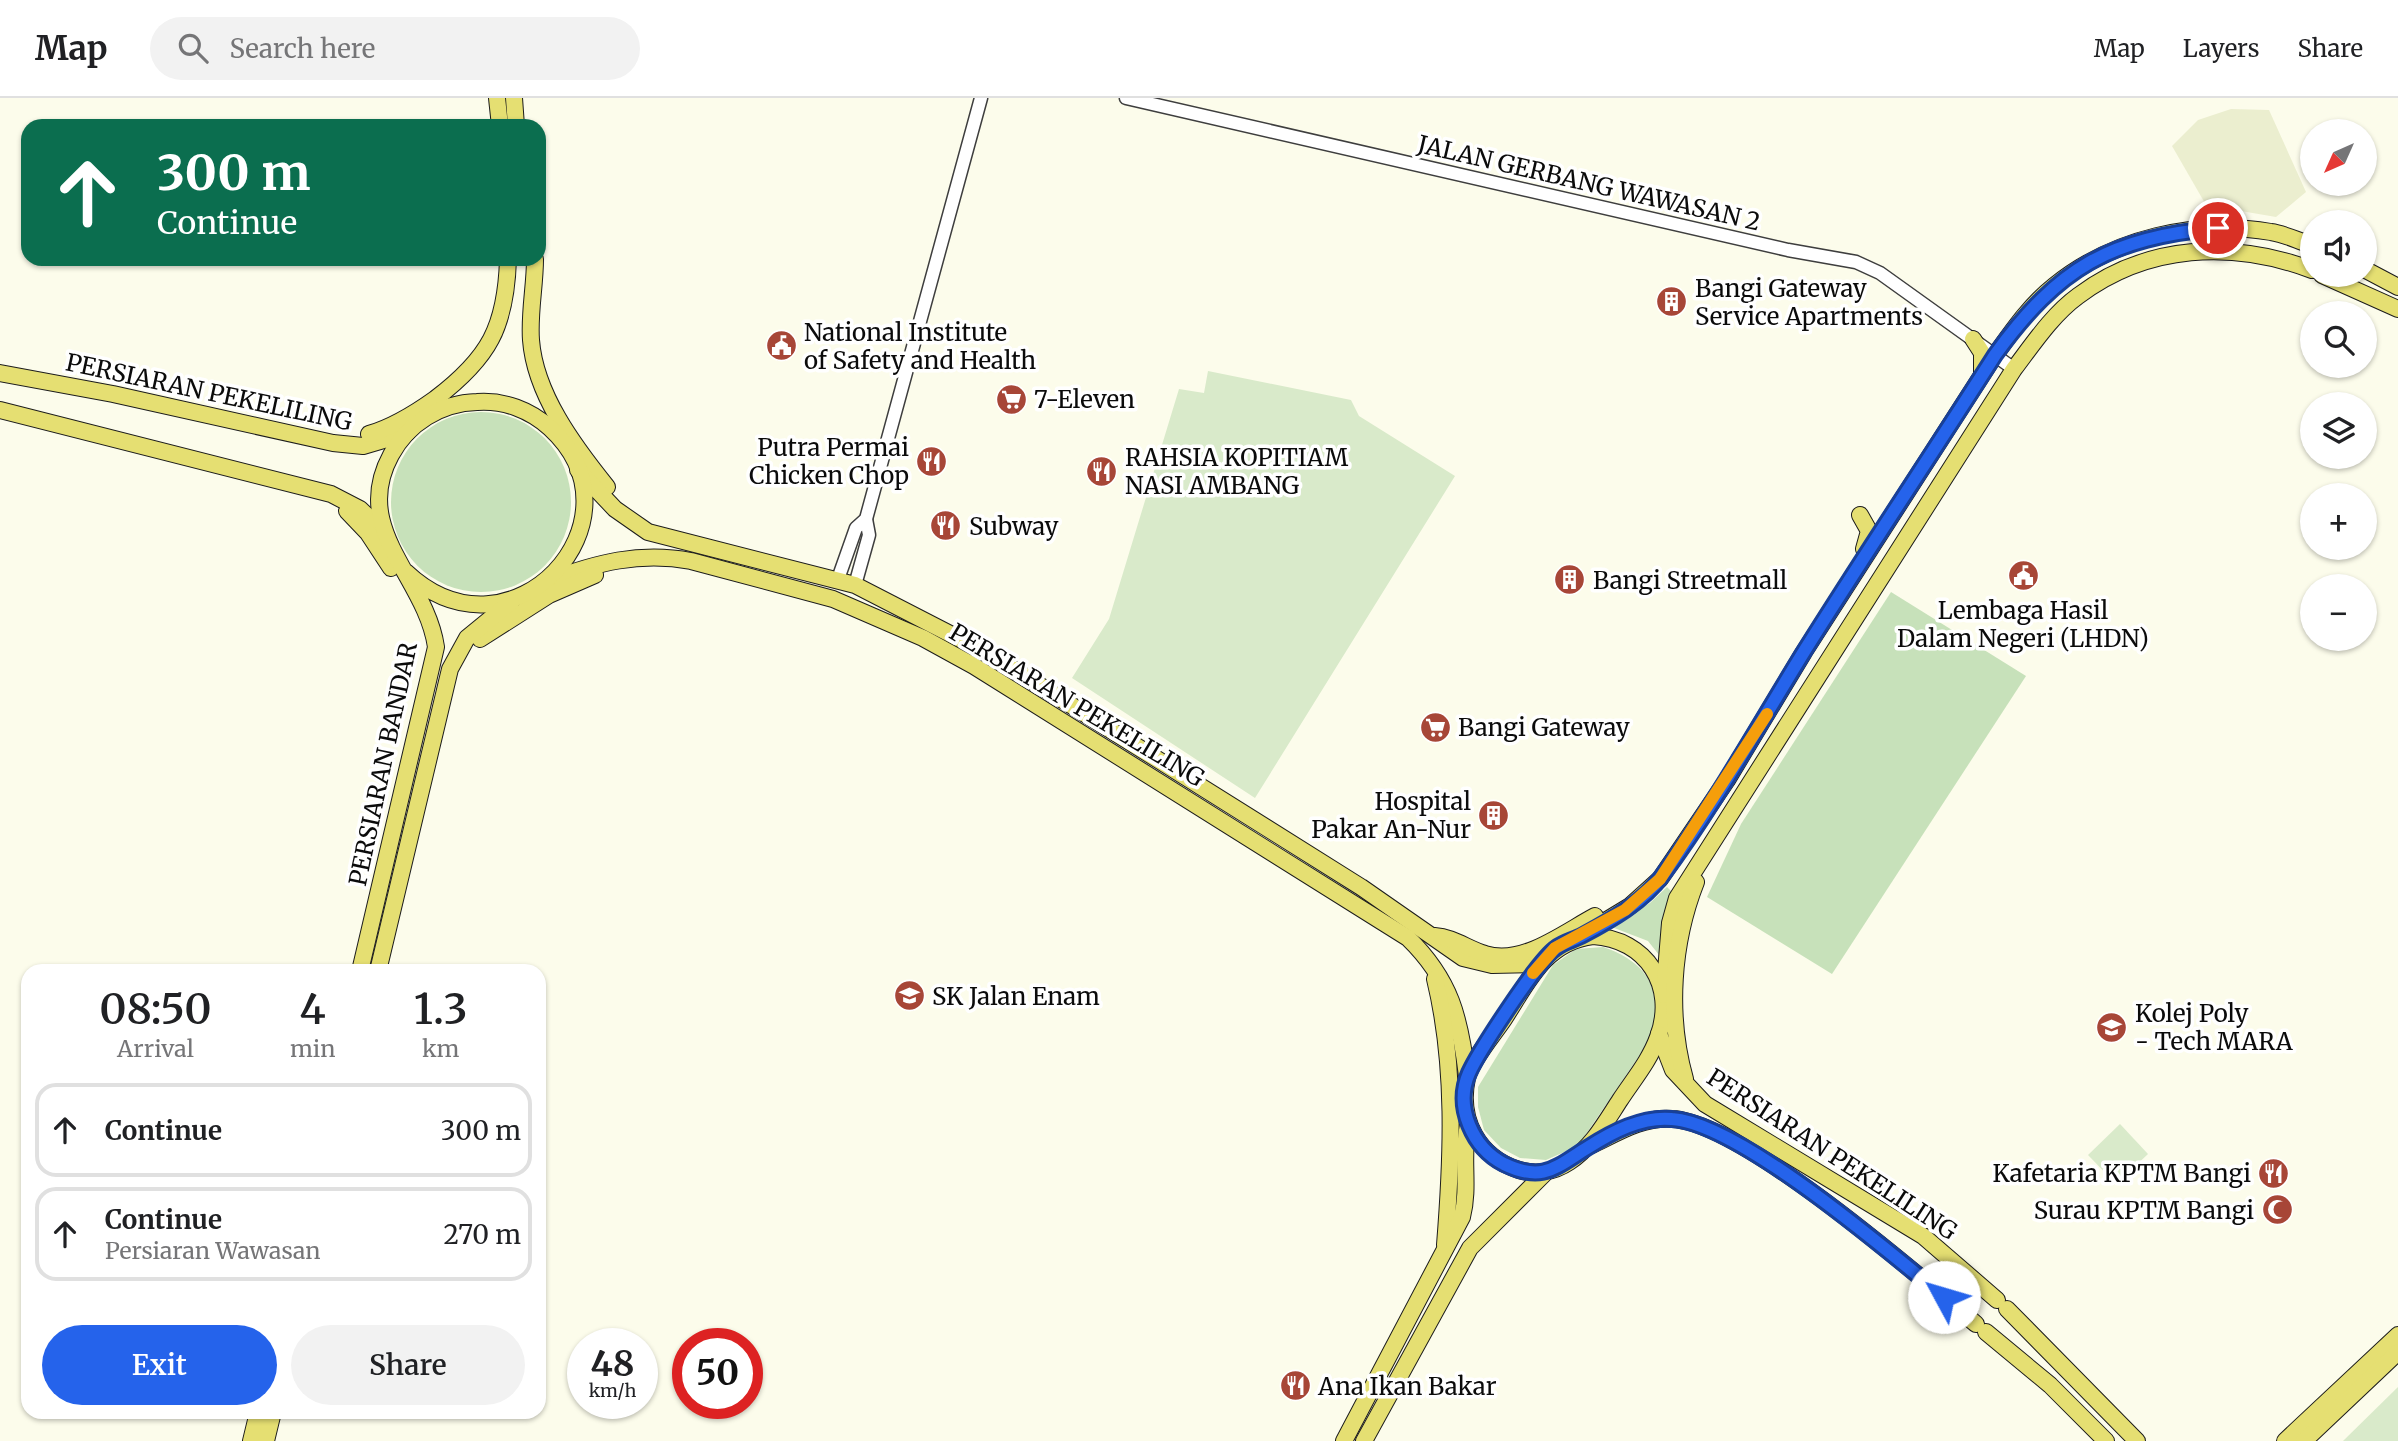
<!DOCTYPE html>
<html lang="en">
<head>
<meta charset="utf-8">
<style>
	body { margin:0; font-family:Merriweather,serif; background:#f2f2f2; color:#202124; height:100vh; display:flex; flex-direction:column; font-size:26px; white-space:nowrap }
	* { box-sizing:border-box; margin:0 }
	p { font-size:23px; color:#757577 }
	.icon { flex:none; width:38px; height:38px; fill:none; stroke:currentColor; stroke-width:2; stroke-linecap:round; stroke-linejoin:round }
	.map { position:relative; flex:1; overflow:hidden }
	.panel { position:absolute; left:21px; top:866px; width:525px; height:455px; display:flex; flex-direction:column; background:#fff; border-radius:21px; box-shadow:0 2px 5px #0004 }
	.panel>* { flex:none }
	.banner { position:absolute; left:21px; top:21px; width:525px; height:147px; border-radius:21px; box-shadow:0 2px 5px #0004; background:#0b6e4f; color:#fff; overflow:hidden }
	.needle { width:46px; rotate:225deg }
	.tools { position:absolute; left:2300px; top:21px; display:grid; gap:14px }
	.tools a { display:grid; place-items:center; width:77px; height:77px; border-radius:50%; background:#fff; box-shadow:0 2px 5px #0004; font-size:35px }
	.speed { position:absolute; left:567px; top:1230px; display:flex; gap:14px; font-size:35px; font-weight:700; text-align:center }
	.speed>* { display:grid; place-content:center; width:91px; height:91px; border-radius:50%; background:#fff; box-shadow:0 2px 5px #0004; line-height:1 }
	.speed small { font-size:18px; font-weight:400 }
	.speed .limit { border:10px solid #d22; background:#fff; color:#111 }
	.pin { position:absolute; display:grid; place-items:center; width:60px; height:60px; color:#fff; margin:-30px; border:4px solid #fff; border-radius:50%; box-shadow:0 2px 7px #0007 }
	.me { position:absolute; width:77px; margin:-38px; rotate:309deg; stroke-linejoin:round; filter:drop-shadow(0 0 5px #0008) }
	.turn { display:flex; align-items:center; gap:24px; height:147px; padding:0 21px; font-size:32px }
	.turn .icon { width:91px; height:91px; stroke-width:2.5 }
	.turn b { display:block; font-size:49px; line-height:60px }
	.eta { display:flex; justify-content:space-evenly; align-items:center; height:119px; text-align:center }
	.eta b { font-size:42px; font-weight:600; line-height:49px }
	.cta { display:flex; gap:14px; margin-top:auto; padding:14px 21px }
	.cta a { flex:1; height:80px; border-radius:42px; background:#2563eb; color:#fff; font-size:28px; font-weight:600; line-height:80px; text-align:center }
	.cta a+a { background:#f2f2f2; color:#202124 }
	ul { padding:0; list-style:none }
	li { display:flex; align-items:center; gap:21px; height:94px; margin:0 14px 10px; padding:0 7px; border:4px solid #e0e0e0; border-radius:21px }
	li div { flex:1 }
	li b { display:block; font-size:26px }
	li em { font-style:normal }
	header { display:flex; align-items:center; gap:42px; box-sizing:border-box; height:98px; padding:0 35px; background:#fff; border-bottom:2px solid #e0e0e0 }
	header strong { font-size:33px }
	nav { display:flex; gap:38px; margin-inline-start:auto; font-size:24px }
	.search { width:490px; height:63px; background:#f2f2f2; display:flex; align-items:center; gap:18px; box-sizing:border-box; padding:0 24px; border-radius:38px; color:#757577; font-size:26px }
	.map>svg:first-child { display:block }
</style>
</head>
<body>
<header>
<strong>Map</strong>
<div class="search"><svg class="icon" aria-label="search" viewBox="0 0 24 24"><circle cx="10" cy="10" r="6"/><path d="M15 15l6 6"/></svg>Search here</div>
<nav><a>Map</a><a>Layers</a><a>Share</a></nav>
</header>
<div class="map">
<svg width="2398" height="1343" viewBox="0 0 2398 1343">
	<rect width="100%" height="100%" fill="#fcfceb"/>
	<path fill="#ebeecf" d="M2231 11 2269 12 2306 94 2276 119 2206 107 2172 48 2198 22Z"/>
	<g fill="#c7e1ba">
		<circle cx="481" cy="404" r="90"/>
		<path d="M1891 494 2026 578 1832 876 1707 799 1741 726Z"/>
		<path d="M1667 789 1672 794 1667 867 1648 843 1609 828 1650 805Z"/>
		<path d="M1603 849C1648 864 1664 893 1652 939L1578 1048 1546 1062 1520 1060 1501 1050 1484 1032 1478 1009V989L1553 867 1576 851Z"/>
	</g>
	<g fill="#d9eaca">
		<path d="M1208 273 1351 302 1359 318 1455 378 1255 700 1072 580 1109 521 1179 291 1204 295Z"/>
		<path d="M2120 1026 2148 1056 2116 1086 2088 1057Z"/>
		<path d="M2398 1289V1343H2343Z"/>
	</g>
	<g fill="none" stroke-linecap="round" stroke-linejoin="round">
		<defs>
			<g id="minor">
				<path d="M1126 0 1788 152 1856 164 1880 175 2014 271"/>
				<path d="M838 481 856 430 866 421 981 0"/>
				<path d="M855 487 869 437 866 421"/>
			</g>
			<g id="major">
				<path d="M497 0 500 28"/>
				<path d="M514 0 516 28"/>
				<path d="M535 161C535 188 529 215 531 242 535 296 574 348 607 389"/>
				<path d="M2364 171 2398 189"/>
				<path d="M2322 177 2398 211"/>
				<path d="M1973 241 1982 255V275"/>
				<path d="M0 275 113 296 333 345 363 348 407 335"/>
				<path d="M0 312 331 396 360 411 383 433"/>
				<path d="M369 336C393 329 414 316 435 301 489 260 506 229 508 161"/>
				<path d="M578 372 615 411 648 434 855 487 991 557 1361 789 1463 860 1492 867 1539 866"/>
				<path d="M347 413 368 435 391 470"/>
				<path d="M1860 417 1869 433 1864 451"/>
				<path d="M548 483C596 465 640 453 691 463L833 501 923 540 974 568 1408 840C1451 882 1460 920 1467 978"/>
				<path d="M480 541 549 497 595 477"/>
				<path d="M1435 838C1453 839 1468 851 1485 856 1522 868 1563 835 1595 818"/>
				<path d="M1593 838C1646 841 1677 888 1658 939 1650 962 1633 982 1620 1002 1605 1025 1592 1049 1569 1064 1554 1074 1536 1077 1519 1072 1478 1059 1458 1021 1467 980 1471 963 1494 936 1504 921 1528 884 1545 844 1593 838Z"/>
				<path d="M1579 839 1630 808 1660 781 1727 682 1804 554 1995 257C2013 232 2030 207 2054 188 2113 140 2196 121 2271 134 2285 136 2298 143 2312 147"/>
				<path d="M360 873 436 549C426 479 350 432 391 357 408 325 441 305 477 304 504 302 530 312 550 330 650 422 511 573 406 474"/>
				<path d="M378 873 450 571 467 540 511 504"/>
				<path d="M1435 881C1456 968 1452 1059 1445 1147"/>
				<path d="M1664 897 1670 825 1677 800 2014 271C2033 246 2052 217 2078 198 2147 146 2232 142 2312 172"/>
				<path d="M1659 936 1673 972 1705 1006 1923 1138 1997 1202"/>
				<path d="M1685 981C1667 917 1672 845 1696 784"/>
				<path d="M1592 1047C1619 1034 1642 1019 1672 1021 1742 1024 1918 1177 1976 1226"/>
				<path d="M2007 1211 2137 1343"/>
				<path d="M1986 1234 2050 1287 2106 1343"/>
				<path d="M251 1343 258 1314"/>
				<path d="M266 1343 273 1314"/>
				<path d="M1344 1343 1462 1119C1470 1088 1461 1058 1468 1027"/>
				<path d="M1364 1343 1470 1150 1546 1074"/>
				<path d="M2285 1343 2398 1237"/>
				<path d="M2304 1343 2398 1254"/>
			</g>
		</defs>
		<use href="#minor" stroke="#3e3e3e" stroke-width="15"/>
		<use href="#major" stroke="#1c1c1c" stroke-width="18"/>
		<use href="#minor" stroke="#fff" stroke-width="12"/>
		<use href="#major" stroke="#e5df72" stroke-width="16"/>
	</g>
	<g fill="none" stroke-linecap="round" stroke-linejoin="round">
		<defs>
			<path id="route" d="M1944 1199C1889 1154 1739 1025 1672 1021 1642 1018 1612 1034 1587 1050 1556 1069 1543 1085 1504 1066 1473 1050 1454 1009 1469 975 1479 953 1538 862 1556 850 1564 844 1574 842 1583 837 1611 822 1643 804 1662 778 1715 706 1758 628 1805 552 1867 453 1932 356 1995 257 2059 169 2110 140 2218 130"/>
		</defs>
		<use href="#route" stroke="#184099" stroke-width="18"/>
		<use href="#route" stroke="#2563eb" stroke-width="12"/>
		<path stroke="#f59e0b" stroke-width="12" d="M1533 875 1555 850 1625 812 1660 781 1767 616"/>
	</g>
	<defs>
		<symbol id="building-disc" viewBox="-11 -11 22 22"><circle r="9.5" fill="#a74637" stroke="#fff"/><path d="M-4-6H4V6H1V3H-1V6H-4ZM-2.5-4.3h1.7v1.8h-1.7ZM.8-4.3h1.7v1.8H.8ZM-2.5-1h1.7V.8h-1.7ZM.8-1h1.7V.8H.8Z" fill="#fff"/></symbol>
		<symbol id="civic-disc" viewBox="-11 -11 22 22"><circle r="9.5" fill="#a74637" stroke="#fff"/><path d="M-.6-6.5H3V-4.5H.6V-3L4-1V1h2V6H-6V1h2V-1L-.6-3ZM-1.2 2.5V6h2.4V2.5Z" fill="#fff"/></symbol>
		<symbol id="supermarket-disc" viewBox="-11 -11 22 22"><circle r="9.5" fill="#a74637" stroke="#fff"/><path d="M-6-5.5h2.5l.6 2H6L4.5 2H-2.5L-4.4-4H-6ZM-1.5 3.2a1.3 1.3 0 1 0 .1 0ZM3 3.2a1.3 1.3 0 1 0 .1 0Z" fill="#fff"/></symbol>
		<symbol id="restaurant-disc" viewBox="-11 -11 22 22"><circle r="9.5" fill="#a74637" stroke="#fff"/><path d="M-5-6h1v4h1v-4h1v4h1v-4h1v5L-1.5 .5V6h-2V.5L-5-1ZM5-6V6H3V1.5H1.5Q1.5-4 5-6Z" fill="#fff"/></symbol>
		<symbol id="school-disc" viewBox="-11 -11 22 22"><circle r="9.5" fill="#a74637" stroke="#fff"/><path d="M0-5L7-2L0 1L-7-2ZM-4 1L0 2.5L4 1V4Q0 6-4 4Z" fill="#fff"/></symbol>
		<symbol id="university-disc" viewBox="-11 -11 22 22"><circle r="9.5" fill="#a74637" stroke="#fff"/><path d="M0-5L7-2L0 1L-7-2ZM-4 1L0 2.5L4 1V4Q0 6-4 4Z" fill="#fff"/></symbol>
		<symbol id="mosque-disc" viewBox="-11 -11 22 22"><circle r="9.5" fill="#a74637" stroke="#fff"/><path d="M3.5-4.9A6 6 0 1 0 3.5 4.9A5 5 0 1 1 3.5-4.9Z" fill="#fff"/></symbol>
	</defs>
	<g fill-rule="evenodd">
		<use href="#building-disc" x="1654" y="186" width="35" height="35"/>
		<use href="#civic-disc" x="764" y="230" width="35" height="35"/>
		<use href="#supermarket-disc" x="994" y="284" width="35" height="35"/>
		<use href="#restaurant-disc" x="914" y="346" width="35" height="35"/>
		<use href="#restaurant-disc" x="1084" y="356" width="35" height="35"/>
		<use href="#restaurant-disc" x="928" y="410" width="35" height="35"/>
		<use href="#civic-disc" x="2006" y="460" width="35" height="35"/>
		<use href="#building-disc" x="1552" y="464" width="35" height="35"/>
		<use href="#supermarket-disc" x="1418" y="612" width="35" height="35"/>
		<use href="#building-disc" x="1476" y="700" width="35" height="35"/>
		<use href="#school-disc" x="892" y="880" width="35" height="35"/>
		<use href="#university-disc" x="2094" y="912" width="35" height="35"/>
		<use href="#restaurant-disc" x="2256" y="1058" width="35" height="35"/>
		<use href="#mosque-disc" x="2260" y="1094" width="35" height="35"/>
		<use href="#restaurant-disc" x="1278" y="1270" width="35" height="35"/>
	</g>
	<g text-anchor="middle" dominant-baseline="central" stroke-width="7" stroke-linejoin="round" paint-order="stroke">
		<g font-size="24" fill="#0b0b0b" stroke="#fff">
			<text transform="translate(1589 85) rotate(13)">JALAN GERBANG WAWASAN 2</text>
			<text transform="translate(209 294) rotate(12)">PERSIARAN PEKELILING</text>
			<text transform="translate(1077 607) rotate(31)">PERSIARAN PEKELILING</text>
			<text transform="translate(383 666) rotate(-78)">PERSIARAN BANDAR</text>
			<text transform="translate(1832 1056) rotate(33)">PERSIARAN PEKELILING</text>
		</g>
		<g font-size="24" fill="#0b0b0b" stroke="#fff" text-anchor="start">
			<text x="1695" y="190">Bangi Gateway<tspan x="1695" dy="28">Service Apartments</tspan></text>
			<text x="804" y="234">National Institute<tspan x="804" dy="28">of Safety and Health</tspan></text>
			<text x="1034" y="301">7-Eleven</text>
			<text x="909" y="349" text-anchor="end">Putra Permai<tspan x="909" dy="28">Chicken Chop</tspan></text>
			<text x="1125" y="359">RAHSIA KOPITIAM<tspan x="1125" dy="28">NASI AMBANG</tspan></text>
			<text x="969" y="428">Subway</text>
			<text x="1593" y="482">Bangi Streetmall</text>
			<text x="2023" y="512" text-anchor="middle">Lembaga Hasil<tspan x="2023" dy="28">Dalam Negeri (LHDN)</tspan></text>
			<text x="1458" y="629">Bangi Gateway</text>
			<text x="1471" y="703" text-anchor="end">Hospital<tspan x="1471" dy="28">Pakar An-Nur</tspan></text>
			<text x="932" y="898">SK Jalan Enam</text>
			<text x="2135" y="915">Kolej Poly<tspan x="2135" dy="28">- Tech MARA</tspan></text>
			<text x="2251" y="1075" text-anchor="end">Kafetaria KPTM Bangi</text>
			<text x="2254" y="1112" text-anchor="end">Surau KPTM Bangi</text>
			<text x="1318" y="1288">Ana Ikan Bakar</text>
		</g>
	</g>
</svg>
<div class="tools">
<a><svg class="needle" viewBox="-14 -14 28 28"><path d="M0-13l5 13h-10z" fill="#e53935"/><path d="M0 13l5-13h-10z" fill="#757577"/></svg></a>
<a><svg class="icon" aria-label="sound" viewBox="0 0 24 24"><path d="M4 9h4l5-4v14l-5-4H4zM17 9q2 3 0 6"/></svg></a>
<a><svg class="icon" aria-label="search" viewBox="0 0 24 24"><circle cx="10" cy="10" r="6"/><path d="M15 15l6 6"/></svg></a>
<a><svg class="icon" aria-label="layers" viewBox="0 0 24 24"><path d="M12 4l9 5-9 5-9-5zM3 14l9 5 9-5"/></svg></a>
<a>+</a>
<a>−</a>
</div>
<div class="speed"><div>48<small>km/h</small></div><div class="limit">50</div></div>
<div class="pin" style="left:2218px;top:130px;background:#d93025"><svg class="icon" aria-label="arrive" viewBox="0 0 24 24"><path d="M6 21V4h12l-3 4 3 4H6"/></svg></div>
<svg class="me" style="left:1944px;top:1199px" viewBox="-20 -20 40 40"><circle r="19" fill="#fff"/><path d="M0-13L10 11 0 6-10 11z" fill="#2563eb"/></svg>
<div class="banner">
<div class="turn"><svg class="icon" aria-label="ahead" viewBox="0 0 24 24"><path d="M12 20V5M6 11l6-6 6 6"/></svg><div><b>300 m</b>Continue</div></div>
</div>
<section class="panel">
<div class="eta">
<div><b>08:50</b><p>Arrival</p></div>
<div><b>4</b><p>min</p></div>
<div><b>1.3</b><p>km</p></div>
</div>
<ul>
<li><svg class="icon" aria-label="ahead" viewBox="0 0 24 24"><path d="M12 20V5M6 11l6-6 6 6"/></svg><div><b>Continue</b></div><em>300 m</em></li>
<li><svg class="icon" aria-label="ahead" viewBox="0 0 24 24"><path d="M12 20V5M6 11l6-6 6 6"/></svg><div><b>Continue</b><p>Persiaran Wawasan</p></div><em>270 m</em></li>
</ul>
<div class="cta"><a>Exit</a><a>Share</a></div>
</section>
</div>
</body>
</html>
